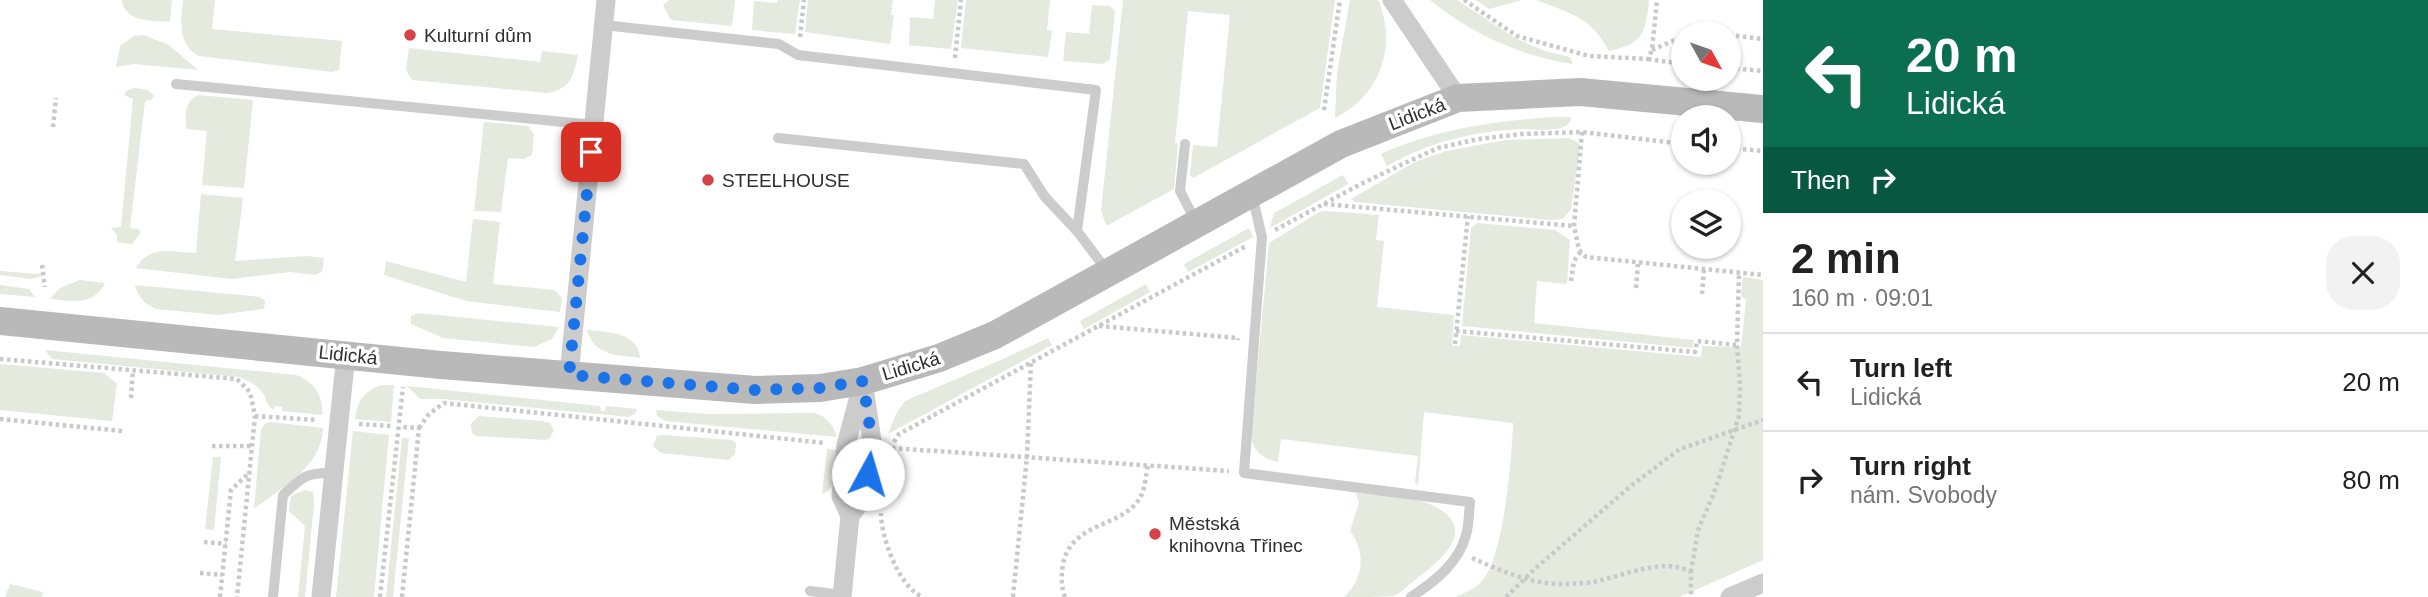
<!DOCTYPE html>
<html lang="en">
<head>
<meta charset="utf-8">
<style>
	body { margin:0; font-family:Helvetica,sans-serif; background:#f2f2f2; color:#222; height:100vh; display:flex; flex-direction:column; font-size:26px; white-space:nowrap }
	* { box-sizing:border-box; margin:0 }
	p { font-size:23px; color:#767676 }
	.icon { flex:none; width:38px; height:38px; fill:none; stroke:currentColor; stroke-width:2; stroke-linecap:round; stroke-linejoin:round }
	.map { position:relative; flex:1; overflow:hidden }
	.drawer { display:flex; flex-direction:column; background:#fff; width:665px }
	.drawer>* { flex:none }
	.hud { background:#0b6e4f; color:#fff; overflow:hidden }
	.needle { width:46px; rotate:130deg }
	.buttons { position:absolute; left:1671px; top:21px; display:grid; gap:14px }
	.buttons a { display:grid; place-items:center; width:70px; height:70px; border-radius:50%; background:#fff; box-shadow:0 2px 5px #0004; font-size:35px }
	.pin { position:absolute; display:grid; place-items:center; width:60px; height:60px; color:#fff; margin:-30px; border-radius:14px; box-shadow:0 4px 10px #0006 }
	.me { position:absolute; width:77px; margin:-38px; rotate:6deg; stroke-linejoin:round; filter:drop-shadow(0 0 5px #0008) }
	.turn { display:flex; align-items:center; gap:24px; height:147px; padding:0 28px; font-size:32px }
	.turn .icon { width:91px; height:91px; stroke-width:2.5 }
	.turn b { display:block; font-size:49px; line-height:60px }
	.then { display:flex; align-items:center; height:66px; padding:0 28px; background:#0003; gap:14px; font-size:26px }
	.round { display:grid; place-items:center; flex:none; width:74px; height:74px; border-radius:28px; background:#f2f2f2 }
	.overview { display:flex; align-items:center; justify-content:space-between; height:119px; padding:0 28px }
	h1 { font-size:42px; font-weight:700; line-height:52px }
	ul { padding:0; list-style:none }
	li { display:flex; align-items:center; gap:21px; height:98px; padding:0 28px; border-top:2px solid #e0e0e0 }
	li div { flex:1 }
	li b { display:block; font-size:26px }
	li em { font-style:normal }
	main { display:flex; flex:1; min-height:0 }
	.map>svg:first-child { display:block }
</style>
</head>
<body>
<main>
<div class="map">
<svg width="1763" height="597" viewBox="0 0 1763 597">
	<rect width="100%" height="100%" fill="#fff"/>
	<g fill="#e4eade">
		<path d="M122 0H172L170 22C152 20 125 23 122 0Z"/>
		<path d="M183 0H215L212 29 342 41 339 70 332 72 199 56C177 44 181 22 183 0Z"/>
		<path d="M669 0H735L732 26 671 20 663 5Z"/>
		<path d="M778 0H800L795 34 752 30 754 1 777 3Z"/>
		<path d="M808 0H893L891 15H894L890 44 805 32Z"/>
		<path d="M935 0H958L951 49 909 45 910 17 933 19Z"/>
		<path d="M966 0H1050L1047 30 1052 31 1048 57 961 48Z"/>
		<path d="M1123 0H1335L1320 108 1193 178 1190 175 1193 145 1217 147 1230 15 1188 11 1175 143H1178L1174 189 1108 225H1106L1101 211Z"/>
		<path d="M1350 0H1378C1398 45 1380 96 1335 118L1337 73Z"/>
		<path d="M1430 0H1457L1515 38 1545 51 1570 57 1573 64C1522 57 1470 33 1430 0Z"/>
		<path d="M1476 0H1522L1489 9Z"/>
		<path d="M1536 0H1649C1646 33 1643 44 1609 51 1591 17 1570 13 1536 0Z"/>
		<path d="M1092 5 1110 6 1115 11 1110 60 1102 64 1063 61 1066 32 1089 34Z"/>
		<path d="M144 35 169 45 198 70 134 64 116 67 120 46 134 36Z"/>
		<path d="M409 48 540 62 542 51 578 55C574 75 570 90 547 93L412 80 406 70Z"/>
		<path d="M134 88 148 90 154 96 151 100 145 101 130 228 138 229 141 232 132 244 117 242V235L111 228 121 227 133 99 124 95 126 91Z"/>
		<path d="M199 95 253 100 244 188 202 185 207 131 188 129 186 127C185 114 185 100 199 95Z"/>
		<path d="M1551 117H1571L1570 122C1561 134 1533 128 1518 129 1471 132 1427 143 1387 166L1381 154C1436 129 1491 122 1551 117Z"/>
		<path d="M484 122 528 126 534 134 532 155 524 159 508 158 501 212 474 211Z"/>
		<path d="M1569 138 1579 143 1580 148 1571 209 1563 219 1550 220 1355 202 1351 199 1415 162 1446 151 1506 140Z"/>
		<path d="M1343 175 1348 184 1270 228 1274 213Z"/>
		<path d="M201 194 243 198 235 261 307 256 324 258 322 272 315 275 290 272 232 279 136 268C150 244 173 252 196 253Z"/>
		<path d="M1326 211 1379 215 1376 240 1384 241 1377 307 1454 315 1452 346H1460L1461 335 1701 357 1702 346 1741 347 1746 300 1741 296 1743 277 1763 280V560L1680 597H1456C1464 593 1474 589 1480 583 1504 562 1512 456 1513 423L1424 412 1418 486 1415 482 1418 456 1281 439 1278 462C1263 459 1254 452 1251 437L1269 243 1319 212Z"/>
		<path d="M473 219 500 222 493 284 555 290 562 298 560 312 466 301 384 275 386 261 466 282Z"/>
		<path d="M1477 223 1555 230 1570 240 1567 284 1537 281 1534 323 1694 340 1692 348 1462 326 1471 228Z"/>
		<path d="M1249 228 1253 237 1188 272 1184 264Z"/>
		<path d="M0 271 37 274 41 273V276L31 279 0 275Z"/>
		<path d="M80 280 105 283C94 306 71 301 50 299L60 288Z"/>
		<path d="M1146 284 1150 292 1084 329 1080 321Z"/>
		<path d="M0 285 29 289 35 297 0 294Z"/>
		<path d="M135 285 260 297 265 300 264 309 218 315 156 309 145 303 138 294Z"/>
		<path d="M418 313 559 327 552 339 534 347 443 338 411 324V316Z"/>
		<path d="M587 330C606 332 639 332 640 358 618 355 594 356 587 330Z"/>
		<path d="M1048 338 1052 345 888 434 896 414 905 401 1003 359Z"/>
		<path d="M45 350 296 375C313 381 324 396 322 415L282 411V407L274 406V410C267 406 268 403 264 395 259 386 249 381 239 377L52 359Z"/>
		<path d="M0 364 104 373 117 384 112 421 0 410Z"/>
		<path d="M381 385H394L391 422 355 419C357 401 364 392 381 385Z"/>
		<path d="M407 386 600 406 601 411H605L606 406 637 409 636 413 629 417 443 399H420Z"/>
		<path d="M656 410 706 414 814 413C827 416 833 425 837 437L665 421 657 416Z"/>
		<path d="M479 416 542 421 550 423 554 430 549 439 545 440 477 436 472 433 471 424Z"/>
		<path d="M271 422 323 428C322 467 282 487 254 509L261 429 266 423Z"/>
		<path d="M353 431 389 435 374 597H336Z"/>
		<path d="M662 435 732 440 736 443 735 454 728 460 661 453 653 446 657 436Z"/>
		<path d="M402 438H409L393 597H386Z"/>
		<path d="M827 449 837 450C836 465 839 489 822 494Z"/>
		<path d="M213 457H221L214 530 205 529Z"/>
		<path d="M305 490 313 492 314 504 305 597H298L305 526 289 511 291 496Z"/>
		<path d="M1356 493C1379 496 1416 496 1436 507 1480 530 1438 563 1415 580 1408 585 1401 593 1393 596 1383 597 1356 597 1344 597 1364 579 1366 551 1350 531L1359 503Z"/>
		<path d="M10 584 43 592 42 597H5Z"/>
	</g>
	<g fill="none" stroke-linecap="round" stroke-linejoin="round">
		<g stroke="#c9c9c9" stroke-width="4.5" stroke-dasharray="3.5 3.5" stroke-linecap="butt">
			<path d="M1464 0 1517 36 1589 56 1648 59 1652 50 1657 0"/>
			<path d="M1691 33H1692"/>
			<path d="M1729 35 1763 39"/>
			<path d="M800 37 804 0"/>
			<path d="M1652 50 1684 36"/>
			<path d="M955 58 961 0"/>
			<path d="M1648 59 1684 64"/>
			<path d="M1729 68 1763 71"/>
			<path d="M1324 110 1340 0"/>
			<path d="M53 127 56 98"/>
			<path d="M1582 132 1574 226 1579 250 1586 257 1763 275"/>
			<path d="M1729 148 1763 151"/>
			<path d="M1324 204 1574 226"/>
			<path d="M1275 230 1361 184 1405 163 1438 148 1478 139 1522 134 1582 132 1684 144"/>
			<path d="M42 265 45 287"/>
			<path d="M1571 281 1574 261 1581 251"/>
			<path d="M1636 288 1638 264"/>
			<path d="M1702 294 1704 270"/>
			<path d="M1099 326 1238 338V340"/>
			<path d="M1456 331 1695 352 1697 341 1737 345"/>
			<path d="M1455 344 1468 216"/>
			<path d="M0 359 237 379 250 392 255 416 237 597"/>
			<path d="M131 398 133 370"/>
			<path d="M255 416 317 420"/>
			<path d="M0 419 122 431"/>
			<path d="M359 424 391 426"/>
			<path d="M419 428 429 414 444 403 825 443"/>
			<path d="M894 442 899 434 1246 246"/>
			<path d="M212 446H252"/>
			<path d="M892 448 1229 471"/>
			<path d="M881 513C881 537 899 588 923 597"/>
			<path d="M204 542 226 544"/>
			<path d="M1472 558C1502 571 1532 585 1565 584 1576 583 1587 584 1597 581 1627 575 1662 557 1691 572V597"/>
			<path d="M1691 572 1698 530 1714 493 1739 416 1740 385 1737 345 1739 273"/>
			<path d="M200 573 222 575"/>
			<path d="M220 597 231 490 249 473"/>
			<path d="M380 597 403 387"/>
			<path d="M402 597 419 428 402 427"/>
			<path d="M1013 597 1027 456 1031 362"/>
			<path d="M1065 597C1061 586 1061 576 1063 564 1072 521 1122 528 1140 498 1145 489 1146 475 1148 465"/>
			<path d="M1506 597 1538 566 1632 485 1680 449 1763 420"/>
		</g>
		<g stroke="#ccc" stroke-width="10">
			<path d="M603 25 779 44 798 55 1096 90 1077 231 1108 272"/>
			<path d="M176 84 594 125"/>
			<path d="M778 138 1024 164 1045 197 1077 231"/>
			<path d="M1185 144 1180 191 1195 220"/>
			<path d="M1252 195 1262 237 1244 473 1470 502C1469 512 1469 525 1466 535 1459 563 1434 582 1411 597"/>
			<path d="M810 591 842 595"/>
			<path d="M273 597 283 495C303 476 307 472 334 473"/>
		</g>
		<g stroke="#ccc" stroke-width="19">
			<path d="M1392 0 1458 98"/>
			<path d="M569 375 606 0"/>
			<path d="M850 516 841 496 846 445 861 389"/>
			<path d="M321 597 346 354"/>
			<path d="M842 597 850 516 863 499 873 448 863 381"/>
			<path d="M1730 597 1763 583"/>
		</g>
		<path stroke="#b9b9b9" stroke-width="28" d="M0 321 441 365 755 390 820 388 863 381 939 358 995 335 1341 144 1458 98 1580 92 1763 109"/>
	</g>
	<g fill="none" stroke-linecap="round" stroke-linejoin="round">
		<path stroke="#1a73e8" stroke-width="12" stroke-dasharray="0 21.6" d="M591 152 569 375 755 390 820 388 863 381 873 449 868 474"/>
	</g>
	<g fill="#d54247" stroke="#fff" stroke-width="2.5">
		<circle cx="410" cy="35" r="7"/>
		<circle cx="708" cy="180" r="7"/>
		<circle cx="1155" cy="534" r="7"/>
	</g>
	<g text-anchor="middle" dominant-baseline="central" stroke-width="7" stroke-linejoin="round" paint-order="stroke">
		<g font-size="19" fill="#2f2f2f" stroke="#fff" text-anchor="start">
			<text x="424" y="35">Kulturní dům</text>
			<text x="722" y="180">STEELHOUSE</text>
			<text x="1169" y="523">Městská<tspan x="1169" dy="22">knihovna Třinec</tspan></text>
		</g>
		<g font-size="19" fill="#2f2f2f" stroke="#fff">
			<text transform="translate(1417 114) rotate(-21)">Lidická</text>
			<text transform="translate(348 355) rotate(6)">Lidická</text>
			<text transform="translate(911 366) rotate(-17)">Lidická</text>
		</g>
	</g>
</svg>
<div class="buttons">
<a><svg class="needle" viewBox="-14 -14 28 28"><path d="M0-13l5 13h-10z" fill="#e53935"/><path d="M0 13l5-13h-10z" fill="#767676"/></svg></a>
<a><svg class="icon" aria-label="sound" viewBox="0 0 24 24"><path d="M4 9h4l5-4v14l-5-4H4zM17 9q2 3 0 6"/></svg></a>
<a><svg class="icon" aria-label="layers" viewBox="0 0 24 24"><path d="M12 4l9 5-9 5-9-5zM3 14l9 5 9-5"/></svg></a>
</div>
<div class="pin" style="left:591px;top:152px;background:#d93025"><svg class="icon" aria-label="arrive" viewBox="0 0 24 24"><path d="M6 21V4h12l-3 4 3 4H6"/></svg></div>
<svg class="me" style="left:868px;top:474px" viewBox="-20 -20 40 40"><circle r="19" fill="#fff"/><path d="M0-13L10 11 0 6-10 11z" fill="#1a73e8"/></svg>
</div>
<section class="drawer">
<div class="hud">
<div class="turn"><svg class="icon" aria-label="left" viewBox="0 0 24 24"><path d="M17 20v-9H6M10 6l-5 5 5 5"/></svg><div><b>20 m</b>Lidická</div></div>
<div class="then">Then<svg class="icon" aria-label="right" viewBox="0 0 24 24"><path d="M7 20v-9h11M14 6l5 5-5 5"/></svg></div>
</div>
<div class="overview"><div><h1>2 min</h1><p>160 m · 09:01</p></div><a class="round"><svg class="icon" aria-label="close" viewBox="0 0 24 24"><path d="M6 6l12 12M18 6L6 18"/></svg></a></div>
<ul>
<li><svg class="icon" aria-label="left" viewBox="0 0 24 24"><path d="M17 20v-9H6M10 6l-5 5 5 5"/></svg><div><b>Turn left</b><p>Lidická</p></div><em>20 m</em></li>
<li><svg class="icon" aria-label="right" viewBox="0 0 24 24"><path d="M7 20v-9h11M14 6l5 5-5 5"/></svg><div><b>Turn right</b><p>nám. Svobody</p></div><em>80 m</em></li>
</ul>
</section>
</main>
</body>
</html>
